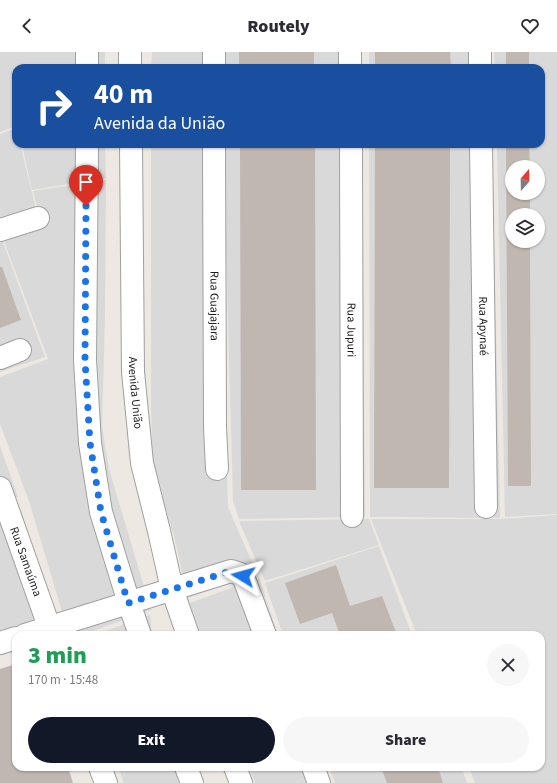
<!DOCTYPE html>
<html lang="en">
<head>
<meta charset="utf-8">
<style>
	body { margin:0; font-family:"Source Sans 3",sans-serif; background:#f7f7f7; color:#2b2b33; height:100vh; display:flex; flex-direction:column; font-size:15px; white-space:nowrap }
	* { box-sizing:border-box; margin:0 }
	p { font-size:13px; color:#7c7c81 }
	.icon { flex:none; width:22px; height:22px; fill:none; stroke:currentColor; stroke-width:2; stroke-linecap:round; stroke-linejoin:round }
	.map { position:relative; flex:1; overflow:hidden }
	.side { position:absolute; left:12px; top:579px; width:533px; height:140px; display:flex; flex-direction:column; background:#fff; border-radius:12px; box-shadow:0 1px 3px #0004 }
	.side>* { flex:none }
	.top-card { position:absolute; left:12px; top:12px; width:533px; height:84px; border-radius:12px; box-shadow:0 1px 3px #0004; background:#1a4fa0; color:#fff; overflow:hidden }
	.needle { width:26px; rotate:20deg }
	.tools { position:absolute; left:505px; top:108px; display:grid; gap:8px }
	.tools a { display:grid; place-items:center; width:40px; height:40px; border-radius:50%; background:#fff; box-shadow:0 1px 3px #0004; font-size:20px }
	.pin { position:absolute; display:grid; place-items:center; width:34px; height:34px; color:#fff; margin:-41px -17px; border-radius:50% 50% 50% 0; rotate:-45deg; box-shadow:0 0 4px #0007 }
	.pin .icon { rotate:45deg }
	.me { position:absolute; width:44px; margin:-22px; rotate:278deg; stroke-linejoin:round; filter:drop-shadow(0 0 3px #0008) }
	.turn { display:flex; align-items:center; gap:14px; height:84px; padding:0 16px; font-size:18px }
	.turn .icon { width:52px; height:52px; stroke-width:2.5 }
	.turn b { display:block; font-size:28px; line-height:34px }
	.round { display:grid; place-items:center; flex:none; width:42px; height:42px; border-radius:21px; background:#f7f7f7 }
	.headline { display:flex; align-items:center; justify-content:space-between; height:68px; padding:0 16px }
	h1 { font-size:24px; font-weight:800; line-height:30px; color:#1e9e55 }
	.primary-button { display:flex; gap:8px; margin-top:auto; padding:8px 16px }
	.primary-button a { flex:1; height:46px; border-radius:24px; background:#111827; color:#fff; font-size:16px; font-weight:800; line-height:46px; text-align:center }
	.primary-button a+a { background:#f7f7f7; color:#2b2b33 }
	header { display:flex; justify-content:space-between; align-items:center; height:52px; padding:0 16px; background:#fff; font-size:18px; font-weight:800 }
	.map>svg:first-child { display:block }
</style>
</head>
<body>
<header><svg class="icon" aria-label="back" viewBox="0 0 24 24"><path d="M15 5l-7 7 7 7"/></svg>Routely<svg class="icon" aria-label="heart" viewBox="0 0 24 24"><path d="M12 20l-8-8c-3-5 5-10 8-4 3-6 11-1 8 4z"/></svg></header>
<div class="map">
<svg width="557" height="731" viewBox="0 0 557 731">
	<rect width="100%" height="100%" fill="#ede8e1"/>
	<g fill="#dad9d9" fill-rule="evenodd">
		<path d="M0 0H105V16H16V74L0 80Z"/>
		<path d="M152 0H214L215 16H151Z"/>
		<rect x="221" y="0" width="141" height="16"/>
		<rect x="369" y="0" width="121" height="16"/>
		<path d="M494 0H557V462L505 465 497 92H541V16H495ZM512 115H538V141H512ZM512 163H538V189H512Z"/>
		<path d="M16 76V92H20L38 165 0 178V82Z"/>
		<path d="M22 92H105L106 126 32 138Z"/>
		<path d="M151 92H217L228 455 257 522 188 546 174 484 153 418 151 358Z"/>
		<path d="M223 92H362L365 465 239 467 233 449Z"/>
		<path d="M369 92H492L500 466 370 465Z"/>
		<path d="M106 128 105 265 102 374 109 417 151 558 82 583H69L29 449 0 372V325L48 307 1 181 40 166 33 139Z"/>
		<path d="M0 182 45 305 0 320Z"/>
		<path d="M0 394 18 445 0 452Z"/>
		<path d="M21 458 60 583H16V599L0 604V466Z"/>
		<path d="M557 463V731H475L469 715H541V583H417L371 467H500Z"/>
		<path d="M369 467 379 493 265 529 239 469Z"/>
		<path d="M379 494 412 583H283L265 531Z"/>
		<path d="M259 526 278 583H201L190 551Z"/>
		<path d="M150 563 152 583H94Z"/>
		<path d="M118 715H195L200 731H124Z"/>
		<path d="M249 715H321L327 731H255Z"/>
		<path d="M329 715H461L467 731H335Z"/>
	</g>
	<g fill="#c1b7b1">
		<rect x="239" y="0" width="75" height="16"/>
		<path d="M375 0H450L451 16H375Z"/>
		<rect x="506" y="0" width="23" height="16"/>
		<path d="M240 92H315L316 438H241Z"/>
		<path d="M375 92H450L449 436H374Z"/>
		<path d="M506 92H529L530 115H512V141H530V163H512V189H530L531 434H508Z"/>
		<path d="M0 215H2L21 268 0 276Z"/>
		<path d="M336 513 350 554 382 544 397 583H340L332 561 300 572 285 531Z"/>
		<path d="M16 612V715H68L73 731H0V617Z"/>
		<path d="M381 715H438L443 731H387Z"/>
	</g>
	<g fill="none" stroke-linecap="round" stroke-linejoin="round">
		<defs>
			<g id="minor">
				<path d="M87 0V16"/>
				<path d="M130 0V16"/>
				<path d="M214 0V16"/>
				<path d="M350 0V16"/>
				<path d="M480 0V16"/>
				<path d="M87 92 85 308 90 391 101 460 129 551 140 583"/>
				<path id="s1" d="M131 92 133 320 142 411 159 479 172 537 188 583"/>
				<path id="s2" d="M214 92 215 375 217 417"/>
				<path id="s3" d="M351 92 352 464"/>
				<path id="s4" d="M481 92 486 455"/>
				<path d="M0 178 38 166"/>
				<path d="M0 306 20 298"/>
				<path id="s5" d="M0 436 52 583"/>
				<path d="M25 583 231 519 240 522 243 524 265 583"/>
				<path d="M0 591 16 586"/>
				<path d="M100 715 106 731"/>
				<path d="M186 715 192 731"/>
				<path d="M235 715 241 731"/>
				<path d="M313 715 319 731"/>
			</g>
		</defs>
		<use href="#minor" stroke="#a0a0a0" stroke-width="24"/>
		<use href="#minor" stroke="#fff" stroke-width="22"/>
	</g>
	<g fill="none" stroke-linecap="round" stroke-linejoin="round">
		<path stroke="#1a73e8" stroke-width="7" stroke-dasharray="0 12.6" d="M86 154 85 308 90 391 101 460 128 551 231 519 240 522 243 524"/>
	</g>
	<g text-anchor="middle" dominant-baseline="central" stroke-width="3" stroke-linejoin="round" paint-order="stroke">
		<g font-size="12" fill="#1c1c1c" stroke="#fff">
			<text stroke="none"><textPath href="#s2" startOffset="162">Rua Guajajara</textPath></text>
			<text stroke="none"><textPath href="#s4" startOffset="182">Rua Apynaé</textPath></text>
			<text stroke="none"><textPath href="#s3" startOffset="186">Rua Jupuri</textPath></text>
			<text stroke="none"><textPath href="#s1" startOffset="249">Avenida União</textPath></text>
			<text stroke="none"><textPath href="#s5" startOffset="78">Rua Samaúma</textPath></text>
		</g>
	</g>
</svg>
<div class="tools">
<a><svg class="needle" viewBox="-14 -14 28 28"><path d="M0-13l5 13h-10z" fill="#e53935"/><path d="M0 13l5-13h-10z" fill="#7c7c81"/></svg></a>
<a><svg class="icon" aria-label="layers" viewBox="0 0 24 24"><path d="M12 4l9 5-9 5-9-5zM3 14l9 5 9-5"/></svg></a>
</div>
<div class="pin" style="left:86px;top:154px;background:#d93025"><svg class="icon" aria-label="arrive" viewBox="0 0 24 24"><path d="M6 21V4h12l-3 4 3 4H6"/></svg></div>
<svg class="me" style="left:243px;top:524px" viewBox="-20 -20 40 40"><path d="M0-17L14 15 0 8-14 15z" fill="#1a73e8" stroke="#fff" stroke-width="4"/></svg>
<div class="top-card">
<div class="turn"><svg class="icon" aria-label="right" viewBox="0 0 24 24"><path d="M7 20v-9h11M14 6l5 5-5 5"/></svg><div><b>40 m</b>Avenida da União</div></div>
</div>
<section class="side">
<div class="headline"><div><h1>3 min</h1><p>170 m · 15:48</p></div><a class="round"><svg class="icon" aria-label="close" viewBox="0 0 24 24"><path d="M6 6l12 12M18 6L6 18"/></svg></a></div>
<div class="primary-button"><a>Exit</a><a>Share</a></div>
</section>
</div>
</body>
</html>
